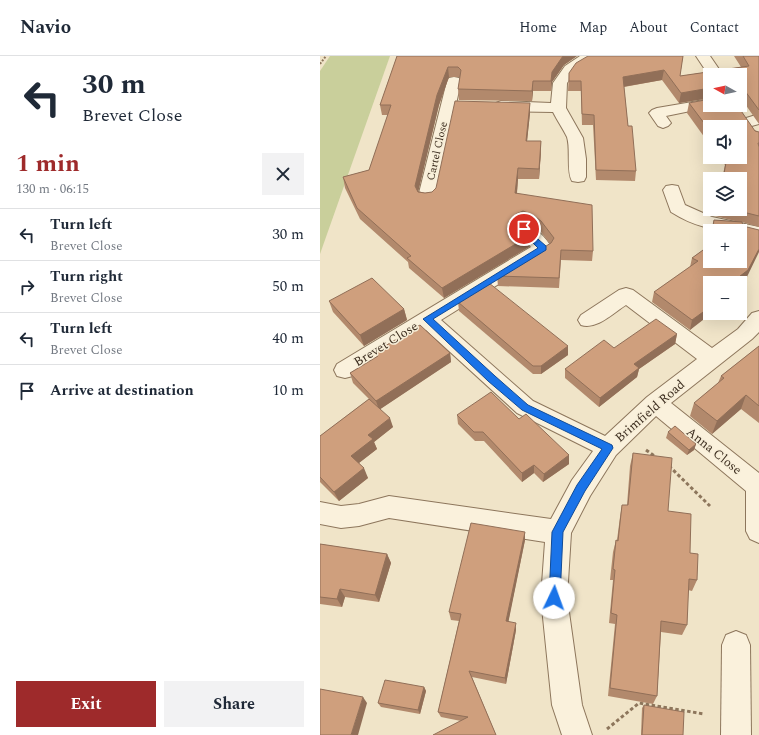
<!DOCTYPE html>
<html lang="en">
<head>
<meta charset="utf-8">
<style>
	body { margin:0; font-family:Spectral,serif; background:#f2f2f3; color:#1f2937; height:100vh; display:flex; flex-direction:column; font-size:15px; white-space:nowrap }
	* { box-sizing:border-box; margin:0 }
	p { font-size:13px; color:#747a83 }
	.icon { flex:none; width:22px; height:22px; fill:none; stroke:currentColor; stroke-width:2; stroke-linecap:round; stroke-linejoin:round }
	.map { position:relative; flex:1; overflow:hidden }
	.sheet { display:flex; flex-direction:column; background:#fff; width:320px }
	.sheet>* { flex:none }
	.hud { background:#fff; color:#1f2937; overflow:hidden }
	.needle { width:26px; rotate:278deg }
	.tools { position:absolute; left:383px; top:12px; display:grid; gap:8px }
	.tools a { display:grid; place-items:center; width:44px; height:44px; border-radius:0px; background:#fff; box-shadow:0 4px 16px #0002; font-size:20px }
	.pin { position:absolute; display:grid; place-items:center; width:34px; height:34px; color:#fff; margin:-17px; border:2px solid #fff; border-radius:50%; box-shadow:0 1px 4px #0007 }
	.me { position:absolute; width:44px; margin:-22px; rotate:3deg; stroke-linejoin:round; filter:drop-shadow(0 0 3px #0008) }
	.turn { display:flex; align-items:center; gap:14px; height:84px; padding:0 16px; font-size:18px }
	.turn .icon { width:52px; height:52px; stroke-width:2.5 }
	.turn b { display:block; font-size:28px; line-height:34px }
	.round { display:grid; place-items:center; flex:none; width:42px; height:42px; border-radius:0px; background:#f2f2f3 }
	.head { display:flex; align-items:center; justify-content:space-between; height:68px; padding:0 16px }
	h1 { font-size:24px; font-weight:700; line-height:30px; color:#9e2a2b }
	.primary-button { display:flex; gap:8px; margin-top:auto; padding:8px 16px }
	.primary-button a { flex:1; height:46px; border-radius:0px; background:#9e2a2b; color:#fff; font-size:16px; font-weight:700; line-height:46px; text-align:center }
	.primary-button a+a { background:#f2f2f3; color:#1f2937 }
	ul { padding:0; list-style:none }
	li { display:flex; align-items:center; gap:12px; height:52px; padding:0 16px; border-top:1px solid #e0e1e3 }
	li div { flex:1 }
	li b { display:block; font-size:15px }
	li em { font-style:normal }
	header { display:flex; align-items:center; gap:24px; box-sizing:border-box; height:56px; padding:0 20px; background:#fff; border-bottom:1px solid #e0e1e3 }
	header strong { font-size:19px }
	nav { display:flex; gap:22px; margin-inline-start:auto; font-size:14px }
	main { display:flex; flex:1; min-height:0 }
	.map>svg:first-child { display:block }
</style>
</head>
<body>
<header>
<strong>Navio</strong>
<nav><a>Home</a><a>Map</a><a>About</a><a>Contact</a></nav>
</header>
<main>
<section class="sheet">
<div class="hud">
<div class="turn"><svg class="icon" aria-label="left" viewBox="0 0 24 24"><path d="M17 20v-9H6M10 6l-5 5 5 5"/></svg><div><b>30 m</b>Brevet Close</div></div>
</div>
<div class="head"><div><h1>1 min</h1><p>130 m · 06:15</p></div><a class="round"><svg class="icon" aria-label="close" viewBox="0 0 24 24"><path d="M6 6l12 12M18 6L6 18"/></svg></a></div>
<ul>
<li><svg class="icon" aria-label="left" viewBox="0 0 24 24"><path d="M17 20v-9H6M10 6l-5 5 5 5"/></svg><div><b>Turn left</b><p>Brevet Close</p></div><em>30 m</em></li>
<li><svg class="icon" aria-label="right" viewBox="0 0 24 24"><path d="M7 20v-9h11M14 6l5 5-5 5"/></svg><div><b>Turn right</b><p>Brevet Close</p></div><em>50 m</em></li>
<li><svg class="icon" aria-label="left" viewBox="0 0 24 24"><path d="M17 20v-9H6M10 6l-5 5 5 5"/></svg><div><b>Turn left</b><p>Brevet Close</p></div><em>40 m</em></li>
<li><svg class="icon" aria-label="arrive" viewBox="0 0 24 24"><path d="M6 21V4h12l-3 4 3 4H6"/></svg><div><b>Arrive at destination</b></div><em>10 m</em></li>
</ul>
<div class="primary-button"><a>Exit</a><a>Share</a></div>
</section>
<div class="map">
<svg width="439" height="679" viewBox="0 0 439 679">
	<rect width="100%" height="100%" fill="#f0e4c8"/>
	<path fill="#c9cf9b" d="M10 0H70L0 198V15Z"/>
	<g fill="none" stroke-linecap="round" stroke-linejoin="round">
		<defs>
			<g id="minor">
				<path d="M260 0H292L290 3 269 7 255 16 247 27 246 52 263 82 266 103V121L264 125 258 126 252 125C246 115 251 93 247 81 243 73 237 64 233 56L181 55 176 53 173 50 176 47 181 45 231 47 233 27 245 10Z"/>
				<path d="M376 0H390L403 19H390V21Z"/>
				<path d="M134 21 139 22 141 25 116 141 113 145 107 146 101 145 98 141 127 25 129 22Z"/>
				<path d="M390 43V49H396L395 50 346 60 351 67 348 70 343 72 338 70 329 57 332 54 337 52Z"/>
				<path d="M439 58V68L428 71 423 69 420 66 423 63Z"/>
				<path d="M352 129 358 130 365 149 392 161 439 171V183L420 179V175C394 175 373 170 351 156L343 134 346 130Z"/>
				<path d="M204 167C215 170 226 182 232 192L230 196 121 264 213 345 285 380 327 341 377 303 306 249C293 257 277 274 261 269L258 264 261 259 299 234 306 232 313 234 392 292 418 273 432 257 439 255V276L432 283 351 347 439 417V487L430 483 426 475V435L336 360 296 399 270 440 251 477 247 542 262 649 272 679H242L232 649 221 542 225 486 69 462 39 470 21 472 0 468V446L21 450 39 448 69 440 231 463 252 424 273 395 197 357 106 274 33 320 25 322 17 320 14 314 17 308 211 191 195 173 198 169Z"/>
				<path d="M416 575 426 579 430 589 431 679H401L402 589 406 579Z"/>
			</g>
		</defs>
		<use href="#minor" stroke="#8d765c" stroke-width="2"/>
		<path stroke="#8d765c" stroke-width="2" stroke-dasharray="2 1.5" stroke-linecap="butt" d="M0 8 6 0"/>
		<g stroke="#8d765c" stroke-width="3" stroke-dasharray="3.5 2.5" stroke-linecap="butt">
			<path d="M326 394 336 401"/>
			<path d="M349 410 390 450"/>
			<path d="M287 673 319 647 384 658"/>
		</g>
		<use href="#minor" fill="#faf1dc" fill-rule="evenodd"/>
	</g>
	<g fill="#b2896c">
		<path d="M77 0H257L244 9 232 26 231 35H213L212 45 139 44 138 33 140 21H129L119 49 98 135 105 137 112 136 210 47V57L207 85H221V95L219 123H198L197 137 273 195 272 205 241 204 239 232 178 230 177 220 230 188 221 176 213 169 204 166 198 168 209 191 124 242 89 212 88 206 40 163 25 132 23 121 49 114 68 59H62L60 49Z"/>
		<path d="M363 0 360 20 421 11 414 0H439V68L423 45 420 44V19H390V42L359 47 342 24 304 31 308 70 316 115 315 125 276 124 273 69H262L261 35H248L249 17Z"/>
		<path d="M369 47 439 76V171L422 166 425 225 420 228V227L370 274 332 246 334 236 370 211 372 202 389 190 390 183V205L420 175H392L394 164 419 166 395 160 396 153H420V123H402L405 109 399 101H420L390 71V89L367 57Z"/>
		<path d="M9 245 84 253 87 264 44 290 13 256Z"/>
		<path d="M138 246 248 290V299L221 318H213L139 255Z"/>
		<path d="M357 278 355 288 319 313 317 321 279 351 245 322V313L294 292Z"/>
		<path d="M439 290V367L421 353 392 378 370 360 374 347 398 327 401 320Z"/>
		<path d="M55 296 130 297 131 306 60 353 73 371 54 386 57 393 39 407 48 422 19 445 0 426V380L49 343 33 327 30 317 57 301Z"/>
		<path d="M137 359 199 363 249 399V408L223 426 214 417 202 426 164 385H155L138 368Z"/>
		<path d="M348 376 376 388 374 394 367 399 346 382Z"/>
		<path d="M313 397 348 455 370 497 377 524 372 535 368 534 367 569 362 579 341 576 337 640 333 648 288 640 295 568 289 567 293 524H290L293 496 296 484H297L300 461 302 449H307L310 410Z"/>
		<path d="M205 476V484L188 566 196 574 186 628 152 621 176 679 141 665 121 661 118 656 139 565 131 564 129 556Z"/>
		<path d="M0 488 67 498 71 507 59 546 25 541 22 551 0 548Z"/>
		<path d="M104 631 106 635 100 658 61 651 58 647Z"/>
		<path d="M324 649 363 679H321L322 652Z"/>
	</g>
	<g fill="#916f58">
		<path d="M243 0H257L244 9 232 26 231 35V25L232 16Z"/>
		<path d="M128 11 129 21 119 49 97 141 95 130 117 39Z"/>
		<path d="M344 14 342 24 302 31 303 21Z"/>
		<path d="M213 25V35L212 45V35Z"/>
		<path d="M390 32V42L359 47 361 37Z"/>
		<path d="M210 47V57L206 95V85Z"/>
		<path d="M221 85V95L219 123V113Z"/>
		<path d="M198 112V123L196 147 195 137Z"/>
		<path d="M203 155 204 166 197 168 193 163 196 158Z"/>
		<path d="M209 180V191L124 242 122 232Z"/>
		<path d="M439 193V196L425 225 420 228V227H411Z"/>
		<path d="M390 251V257H392L370 274 372 264Z"/>
		<path d="M84 253 87 264 44 290 40 279Z"/>
		<path d="M357 278 355 288 319 313 317 321 279 351 280 342 314 308Z"/>
		<path d="M248 290V299L221 318V310Z"/>
		<path d="M130 297 131 306 59 354 56 345Z"/>
		<path d="M426 339 421 353 392 378 397 365Z"/>
		<path d="M70 362 73 371 54 386 57 393 35 410 31 400 48 379Z"/>
		<path d="M376 388 374 394 367 399 369 394Z"/>
		<path d="M249 399V408L223 426 224 418Z"/>
		<path d="M214 409V417L202 426V417Z"/>
		<path d="M44 412 48 422 19 445 14 436Z"/>
		<path d="M205 476V484L187 573 186 565Z"/>
		<path d="M67 498 71 507 59 546 55 539Z"/>
		<path d="M20 533 25 541 22 551 17 543Z"/>
		<path d="M196 567V574L186 628 185 622Z"/>
		<path d="M104 631 106 635 100 658 98 654Z"/>
		<path d="M43 641 47 647 38 679H31Z"/>
	</g>
	<g fill="#cf9f7d" stroke="#916f58">
		<path d="M77 0H243L232 16 231 25H213L212 35 138 33 141 14 138 11H128L117 39 95 130 98 136 105 137 112 136 116 132 135 45 210 47 206 85H221L219 113 198 112 195 137 272 149 273 195 241 194 239 222 177 220 231 187 234 182 221 165 213 159 203 155 196 158 193 163 209 180 122 232 87 202 91 200 37 152 23 121 49 114 71 49H60Z"/>
		<path d="M268 0H363L360 20 429 10 423 0H439V54L425 35 421 34V37H420V19H390V32L361 37 344 14 303 21 308 70H312L316 115 276 114 274 59 262 58 261 25H249V17L256 7Z"/>
		<path d="M390 43V49H417L435 75 439 76V87H438L439 91V160L411 153H420V123H403L407 101H420V71H390V75L369 47Z"/>
		<path d="M394 164 422 166 423 170 439 174V193L428 214 411 227H390V251L372 264 334 236 378 205 372 202 390 189V205H420V175H392Z"/>
		<path d="M52 222 84 253 40 279 9 245Z"/>
		<path d="M169 227 248 290 221 310H213L138 246Z"/>
		<path d="M336 263 357 278 314 308 319 312 280 342 245 313 284 284 294 292Z"/>
		<path d="M100 269 130 297 56 345 30 317 58 300 55 296Z"/>
		<path d="M439 290V350L426 339 397 365 374 347 404 322 401 320Z"/>
		<path d="M171 336 199 363 206 358 249 399 224 418 214 409 202 417 163 376H154L137 359Z"/>
		<path d="M49 343 70 362 48 379 53 383 31 400 44 412 14 436 0 421V380Z"/>
		<path d="M355 370 376 388 369 394 348 376Z"/>
		<path d="M313 397 352 402 348 455 371 458 370 497 378 498 377 524 369 523 367 569 341 565 337 640 290 632 297 559 291 557 295 514 293 513 296 484 298 485 302 449H308Z"/>
		<path d="M151 467 205 476 186 565 196 567 185 622 149 615 176 679H113L148 661 118 656 141 558 129 556Z"/>
		<path d="M0 488 67 498 55 539 20 533 17 543 0 541Z"/>
		<path d="M65 624 104 631 98 654 58 647Z"/>
		<path d="M0 633 43 641 31 679H0Z"/>
		<path d="M324 649 364 656 363 679H322Z"/>
	</g>
	<path fill="#1a73e8" stroke="#114b97" d="M204 171 226 190V194L113 263 175 320 208 349 292 389 293 392 265 435 243 476 240 542 238 545 234 547 231 545 229 542 232 476 257 429 282 393 202 354 168 325 103 263 218 192 201 175V172Z"/>
	<g text-anchor="middle" dominant-baseline="central" stroke-width="3" stroke-linejoin="round" paint-order="stroke">
		<g font-size="11" fill="#3d2e20" stroke="#f7eed8">
			<text transform="translate(117 95) rotate(-77)">Cartel Close</text>
		</g>
		<g font-size="13" fill="#3d2e20" stroke="#f7eed8">
			<text transform="translate(66 288) rotate(-32)">Brevet Close</text>
			<text transform="translate(330 355) rotate(-41)">Brimfield Road</text>
			<text transform="translate(394 395) rotate(39)">Anna Close</text>
		</g>
	</g>
</svg>
<div class="tools">
<a><svg class="needle" viewBox="-14 -14 28 28"><path d="M0-13l5 13h-10z" fill="#e53935"/><path d="M0 13l5-13h-10z" fill="#747a83"/></svg></a>
<a><svg class="icon" aria-label="sound" viewBox="0 0 24 24"><path d="M4 9h4l5-4v14l-5-4H4zM17 9q2 3 0 6"/></svg></a>
<a><svg class="icon" aria-label="layers" viewBox="0 0 24 24"><path d="M12 4l9 5-9 5-9-5zM3 14l9 5 9-5"/></svg></a>
<a>+</a>
<a>−</a>
</div>
<div class="pin" style="left:204px;top:173px;background:#d93025"><svg class="icon" aria-label="arrive" viewBox="0 0 24 24"><path d="M6 21V4h12l-3 4 3 4H6"/></svg></div>
<svg class="me" style="left:234px;top:542px" viewBox="-20 -20 40 40"><circle r="19" fill="#fff"/><path d="M0-13L10 11 0 6-10 11z" fill="#1a73e8"/></svg>
</div>
</main>
</body>
</html>
